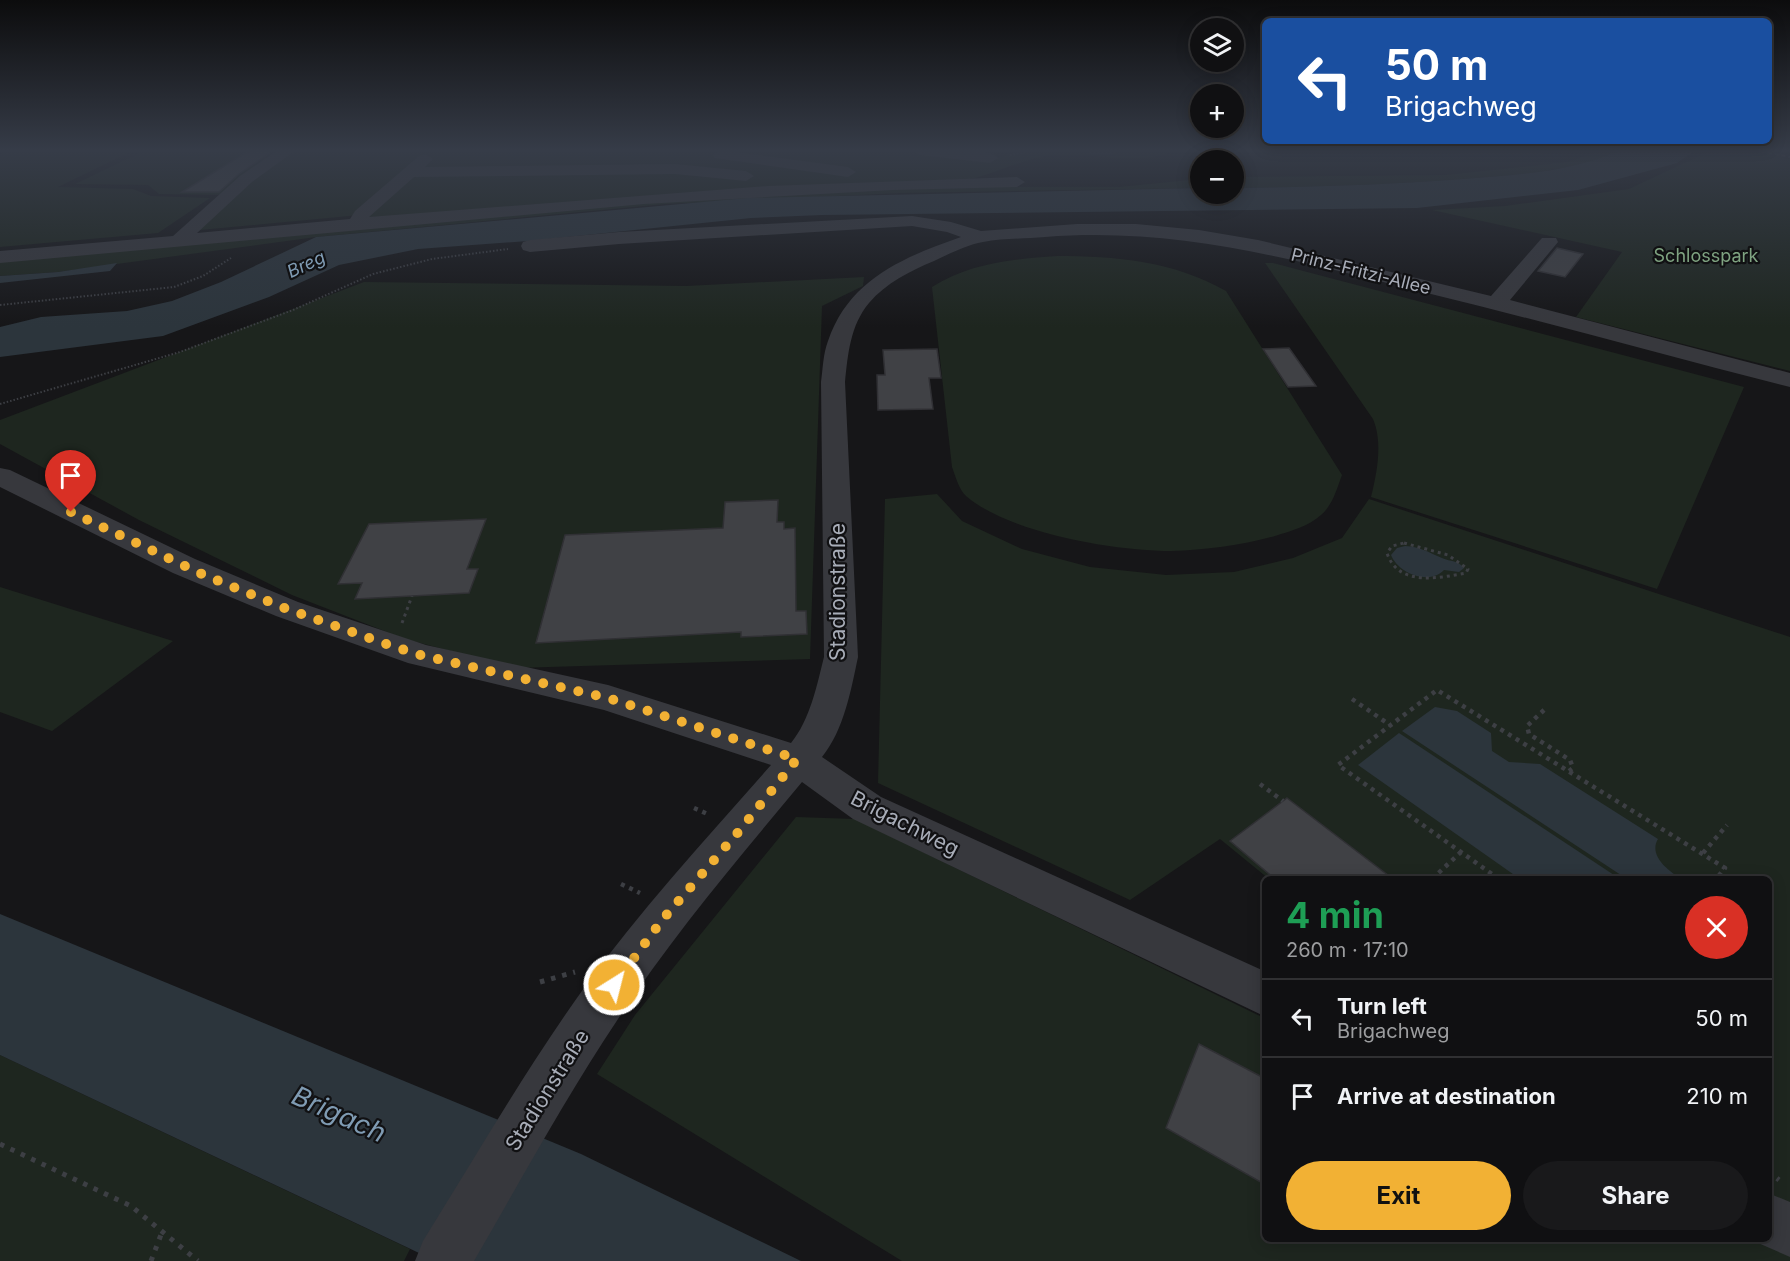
<!DOCTYPE html>
<html lang="en">
<head>
<meta charset="utf-8">
<style>
	body { margin:0; font-family:Inter,sans-serif; background:#19191b; color:#f1f3f6; height:100vh; display:flex; flex-direction:column; font-size:22px; white-space:nowrap }
	* { box-sizing:border-box; margin:0 }
	p { font-size:20px; color:#9c9d9f }
	.icon { flex:none; width:33px; height:33px; fill:none; stroke:currentColor; stroke-width:2; stroke-linecap:round; stroke-linejoin:round }
	.map { position:relative; flex:1; overflow:hidden }
	.drawer { position:absolute; left:1262px; top:876px; width:510px; height:366px; display:flex; flex-direction:column; background:#101012; border-radius:9px; box-shadow:0 3px 15px #0003,0 0 0 2px #303032 }
	.drawer>* { flex:none }
	.banner { position:absolute; left:1262px; top:18px; width:510px; height:126px; border-radius:9px; box-shadow:0 3px 15px #0003,0 0 0 2px #303032; background:#1a4fa0; color:#fff; overflow:hidden }
	.buttons { position:absolute; left:1190px; top:18px; display:grid; gap:12px }
	.buttons a { display:grid; place-items:center; width:54px; height:54px; border-radius:50%; background:#101012; box-shadow:0 3px 15px #0003,0 0 0 2px #303032; font-size:30px }
	.pin { position:absolute; display:grid; place-items:center; width:51px; height:51px; color:#fff; margin:-62px -26px; border-radius:50% 50% 50% 0; rotate:-45deg; box-shadow:0 0 6px #0007 }
	.pin .icon { rotate:45deg }
	.me { position:absolute; width:66px; margin:-33px; rotate:36deg; stroke-linejoin:round; filter:drop-shadow(0 0 4px #0008) }
	.turn { display:flex; align-items:center; gap:21px; height:126px; padding:0 24px; font-size:27px }
	.turn .icon { width:78px; height:78px; stroke-width:2.5 }
	.turn b { display:block; font-size:42px; line-height:51px }
	.round { display:grid; place-items:center; flex:none; width:63px; height:63px; border-radius:32px; background:#19191b }
	.summary { display:flex; align-items:center; justify-content:space-between; height:102px; padding:0 24px }
	h1 { font-size:36px; font-weight:700; line-height:45px; color:#1e9e55 }
	.button { display:flex; gap:12px; margin-top:auto; padding:12px 24px }
	.button a { flex:1; height:69px; border-radius:36px; background:#f2b134; color:#111; font-size:24px; font-weight:700; line-height:69px; text-align:center }
	.button a+a { background:#19191b; color:#f1f3f6 }
	ul { padding:0; list-style:none }
	li { display:flex; align-items:center; gap:18px; height:78px; padding:0 24px; border-top:2px solid #303032 }
	li div { flex:1 }
	li b { display:block; font-size:22px }
	li em { font-style:normal }
	.map>svg:first-child { display:block }
</style>
</head>
<body>
<div class="map">
<svg width="1790" height="1261" viewBox="0 0 1790 1261">
	<rect width="100%" height="100%" fill="#161618"/>
	<g fill="#1e261f">
		<path d="M16 150H134L58 187 133 189 151 196 210 198 158 233 0 247V154Z"/>
		<path d="M146 150H997L991 158 1041 150H1175C1144 166 1094 153 1058 155 1027 156 999 173 970 179 960 181 953 178 943 183L1018 187H1119L1200 179V188L901 193 665 204 316 237 58 272 0 276V257L357 223 360 215 179 232 225 195 159 194 148 185 75 184Z"/>
		<path d="M1378 150H1536L1545 154H1467Z"/>
		<path d="M1602 150H1621C1572 172 1516 175 1463 179 1386 185 1310 187 1233 188V177L1446 175 1568 162Z"/>
		<path d="M1712 150H1743L1790 159V371L1576 317 1622 252 1432 210 1505 206 1629 189Z"/>
		<path d="M1057 256C1115 256 1174 261 1226 291L1342 475C1337 488 1333 505 1321 515 1309 526 1291 531 1275 536 1243 545 1206 550 1171 551 1115 551 1009 533 966 496 959 490 955 475 952 467L932 287C969 263 1014 259 1057 256Z"/>
		<path d="M1265 263H1273L1744 387 1657 589 1371 497C1377 473 1383 442 1373 419Z"/>
		<path d="M864 277 863 286 822 306 810 659 516 668 405 639 292 595 139 520 0 444V420L364 282 686 286Z"/>
		<path d="M937 494 962 521 1022 549 1090 567 1166 575 1234 572 1293 558 1342 538 1369 499 1790 637V1209L1769 1199 1768 879H1269L1220 839 1130 900 878 783 885 499Z"/>
		<path d="M0 587 173 641 52 731 0 712Z"/>
		<path d="M796 817 855 819 1264 1018V1239H1760L1790 1252V1261H902L597 1074 635 1015Z"/>
		<path d="M0 1055 410 1249 404 1261H0Z"/>
	</g>
	<g fill="#2c353c">
		<path d="M1621 150H1696L1677 163 1578 190 1417 208 822 215 751 218 528 241 418 249 339 265 269 297 163 336 0 357V327L41 317 127 311 172 301 221 282 316 237 747 198 1200 188V194H1233V188C1310 187 1386 185 1463 179 1516 175 1572 172 1621 150Z"/>
		<path d="M117 263 110 271 0 283V276L58 272Z"/>
		<path d="M1405 546C1422 547 1427 552 1442 558 1451 562 1458 560 1464 568L1459 572 1444 570C1429 586 1398 573 1391 555L1397 548Z"/>
		<path d="M1435 707 1457 711 1491 733 1492 751 1509 762 1540 764 1658 839C1649 854 1665 868 1677 876L1674 879H1627L1402 731Z"/>
		<path d="M1399 733 1620 879H1520L1358 765Z"/>
		<path d="M0 914 581 1154 801 1261H436L0 1055Z"/>
	</g>
	<g fill="none" stroke-linecap="round" stroke-linejoin="round">
		<path stroke="#2c353c" stroke-width="9" d="M1092 150H1111"/>
	</g>
	<g fill="#404145" stroke="#303034" stroke-width="1.5">
		<path d="M262 150H274L239 174 219 192H182L247 152Z"/>
		<path d="M1557 248 1583 254 1565 277 1538 271Z"/>
		<path d="M1289 348 1316 386 1288 387 1263 349Z"/>
		<path d="M937 349 941 378H929L933 409 878 410 877 375H885L883 350Z"/>
		<path d="M778 500 777 522H784V529L795 528 796 611H806L807 634 741 637V632L536 643 565 535 723 528 725 502Z"/>
		<path d="M486 519 467 569H478L469 593 355 599 362 583 338 584 369 524Z"/>
		<path d="M1287 798 1393 879H1275L1230 841Z"/>
		<path d="M1199 1044 1264 1078V1184L1166 1128Z"/>
	</g>
	<g fill="none" stroke-linecap="round" stroke-linejoin="round">
		<g stroke="#3d3f44" stroke-width="2" stroke-dasharray="1.5 2" stroke-linecap="butt">
			<path d="M1010 155 1036 150"/>
			<path d="M0 305 174 287 203 276 231 258"/>
			<path d="M0 404 180 352 293 310 373 274 432 259 508 249"/>
		</g>
		<g stroke="#3d3f44" stroke-width="3" stroke-dasharray="3 4" stroke-linecap="butt">
			<path d="M1404 543 1448 555 1468 569 1466 573C1439 578 1398 587 1387 553L1392 546Z"/>
			<path d="M402 623 412 596"/>
		</g>
		<g stroke="#3d3f44" stroke-width="4.5" stroke-dasharray="4 5" stroke-linecap="butt">
			<path d="M1352 699 1390 725"/>
			<path d="M1544 710 1527 726 1529 734 1570 760 1573 768 1569 771"/>
			<path d="M1260 784 1283 801"/>
			<path d="M694 808 710 815"/>
			<path d="M1703 853 1727 825"/>
			<path d="M1432 879 1461 852"/>
			<path d="M1499 879 1338 765 1437 690 1725 868 1716 879"/>
			<path d="M621 884 640 893"/>
		</g>
		<g stroke="#3d3f44" stroke-width="5" stroke-dasharray="4.5 7" stroke-linecap="butt">
			<path d="M540 982 575 972"/>
			<path d="M0 1144 131 1206 198 1261"/>
			<path d="M1768 1171 1779 1180"/>
			<path d="M151 1261 162 1232"/>
		</g>
		<g fill="#37383d" fill-rule="evenodd">
			<path d="M278 150H296L252 182 197 233 350 219 355 211 419 156 425 154 433 159 425 167 675 164 746 171 754 176 746 181 675 174 414 177 369 217 768 186 1017 177 1025 182 1017 187 893 190 644 204 0 263V251L173 236 240 176Z"/>
			<path d="M721 150 848 167 856 172 848 177 715 158 713 155Z"/>
			<path d="M912 150C930 150 987 146 998 158L990 163 920 155Z"/>
			<path d="M912 216 951 222 981 231 1077 224H1136L1199 230 1258 240 1491 296 1542 238H1556L1558 242 1510 300 1790 373V387C1670 357 1551 323 1431 294 1301 262 1180 226 1045 237 1025 239 1003 238 983 242 966 245 949 254 934 261 910 271 886 283 869 303 850 326 848 354 845 382L858 657C851 690 844 730 822 757L881 797 1264 971V1016L853 819 802 782C738 859 673 935 618 1019 566 1097 521 1180 474 1261H415L423 1241C476 1156 526 1069 584 988 641 909 707 838 771 765L604 710 408 663 276 616 173 573 0 487V468L10 470 195 559 298 602 426 645 608 685 791 743C810 720 817 685 824 657L821 382C823 368 823 354 828 341 849 279 904 257 961 237L947 232 912 226 619 244 530 252 523 250 521 246 523 242 530 240 619 232Z"/>
			<path d="M1768 1193 1790 1202V1257L1749 1239H1768Z"/>
		</g>
		<path stroke="#4a4c52" stroke-width="2" stroke-dasharray="4 3" stroke-linecap="butt" d="M1754 150 1790 157"/>
	</g>
	<linearGradient id="sky" x2="0" y2="1"><stop stop-color="#0c0c0d"/><stop offset="0.46" stop-color="#363c48"/><stop offset="1" stop-color="#363c48" stop-opacity="0"/></linearGradient>
	<rect width="1790" height="327" fill="url(#sky)"/>
	<g fill="none" stroke-linecap="round" stroke-linejoin="round">
		<path stroke="#f2b134" stroke-width="10" stroke-dasharray="0 18" d="M71 512 204 575 287 609 389 645 420 655 608 698 797 759 740 830 663 919 614 985"/>
	</g>
	<g text-anchor="middle" dominant-baseline="central" stroke-width="4.5" stroke-linejoin="round" paint-order="stroke">
		<g font-size="18" fill="#7fa381" stroke="#111113">
			<text x="1706" y="255">Schlosspark</text>
		</g>
		<g font-size="18" font-style="italic" fill="#7f9bb3" stroke="#111113">
			<text transform="translate(306 264) rotate(-25)">Breg</text>
		</g>
		<g font-size="18" fill="#a8adb8" stroke="#111113">
			<text transform="translate(1361 271) rotate(14)">Prinz-Fritzi-Allee</text>
		</g>
		<g font-size="21" fill="#a8adb8" stroke="#111113">
			<text transform="translate(837 592) rotate(-90)">Stadionstraße</text>
			<text transform="translate(905 823) rotate(27)">Brigachweg</text>
			<text transform="translate(547 1090) rotate(-58)">Stadionstraße</text>
		</g>
		<g font-size="27" font-style="italic" fill="#7f9bb3" stroke="#111113">
			<text transform="translate(339 1114) rotate(24)">Brigach</text>
		</g>
	</g>
</svg>
<div class="buttons">
<a><svg class="icon" aria-label="layers" viewBox="0 0 24 24"><path d="M12 4l9 5-9 5-9-5zM3 14l9 5 9-5"/></svg></a>
<a>+</a>
<a>−</a>
</div>
<div class="pin" style="left:71px;top:512px;background:#d93025"><svg class="icon" aria-label="arrive" viewBox="0 0 24 24"><path d="M6 21V4h12l-3 4 3 4H6"/></svg></div>
<svg class="me" style="left:614px;top:985px" viewBox="-20 -20 40 40"><circle r="17" fill="#f2b134" stroke="#fff" stroke-width="3"/><path d="M0-11L8 9 0 5-8 9z" fill="#fff"/></svg>
<div class="banner">
<div class="turn"><svg class="icon" aria-label="left" viewBox="0 0 24 24"><path d="M17 20v-9H6M10 6l-5 5 5 5"/></svg><div><b>50 m</b>Brigachweg</div></div>
</div>
<section class="drawer">
<div class="summary"><div><h1>4 min</h1><p>260 m · 17:10</p></div><a class="round" style="background:#d93025;color:#fff"><svg class="icon" aria-label="close" viewBox="0 0 24 24"><path d="M6 6l12 12M18 6L6 18"/></svg></a></div>
<ul>
<li><svg class="icon" aria-label="left" viewBox="0 0 24 24"><path d="M17 20v-9H6M10 6l-5 5 5 5"/></svg><div><b>Turn left</b><p>Brigachweg</p></div><em>50 m</em></li>
<li><svg class="icon" aria-label="arrive" viewBox="0 0 24 24"><path d="M6 21V4h12l-3 4 3 4H6"/></svg><div><b>Arrive at destination</b></div><em>210 m</em></li>
</ul>
<div class="button"><a>Exit</a><a>Share</a></div>
</section>
</div>
</body>
</html>
